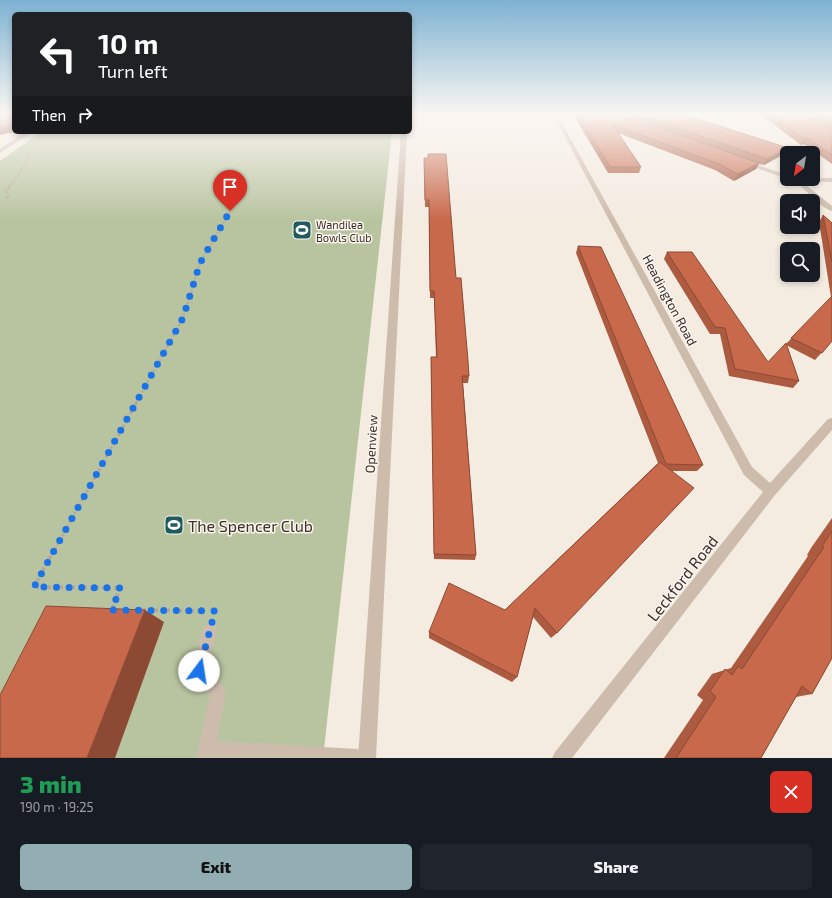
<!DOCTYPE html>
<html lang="en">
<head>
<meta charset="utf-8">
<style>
	body { margin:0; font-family:"Exo 2",sans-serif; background:#20242c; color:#f1f3f6; height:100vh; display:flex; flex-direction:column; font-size:15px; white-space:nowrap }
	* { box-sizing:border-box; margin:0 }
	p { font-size:13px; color:#9ea1a6 }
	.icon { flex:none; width:22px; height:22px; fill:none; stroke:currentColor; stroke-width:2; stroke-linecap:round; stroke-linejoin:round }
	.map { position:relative; height:758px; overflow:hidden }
	.drawer { display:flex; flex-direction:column; background:#171b24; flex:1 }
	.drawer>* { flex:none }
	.guide { position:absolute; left:12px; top:12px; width:400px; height:122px; border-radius:6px; box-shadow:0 2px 6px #0003; background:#202124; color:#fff; overflow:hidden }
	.needle { width:26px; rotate:211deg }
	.tools { position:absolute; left:780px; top:146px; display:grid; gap:8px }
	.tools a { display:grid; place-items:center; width:40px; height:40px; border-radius:6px; background:#171b24; box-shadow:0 2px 6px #0003; font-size:20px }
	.pin { position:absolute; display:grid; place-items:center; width:34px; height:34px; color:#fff; margin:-41px -17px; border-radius:50% 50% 50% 0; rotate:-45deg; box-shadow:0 0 4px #0007 }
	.pin .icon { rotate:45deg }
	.me { position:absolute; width:44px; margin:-22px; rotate:14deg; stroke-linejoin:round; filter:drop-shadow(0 0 3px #0008) }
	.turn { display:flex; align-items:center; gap:14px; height:84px; padding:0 20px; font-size:18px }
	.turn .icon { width:52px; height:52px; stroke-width:2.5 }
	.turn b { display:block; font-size:28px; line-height:34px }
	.then { display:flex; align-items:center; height:38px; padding:0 20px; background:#0003; gap:8px; font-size:15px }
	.round { display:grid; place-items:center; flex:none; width:42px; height:42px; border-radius:6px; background:#20242c }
	.summary { display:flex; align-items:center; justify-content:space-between; height:68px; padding:0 20px }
	h1 { font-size:24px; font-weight:800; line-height:30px; color:#1e9e55 }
	.button { display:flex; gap:8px; margin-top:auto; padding:8px 20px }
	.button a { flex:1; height:46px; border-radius:6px; background:#92aeb2; color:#111; font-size:16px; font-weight:800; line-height:46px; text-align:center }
	.button a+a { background:#20242c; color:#f1f3f6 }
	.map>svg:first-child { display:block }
</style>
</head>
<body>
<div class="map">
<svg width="832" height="758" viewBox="0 0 832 758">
	<rect width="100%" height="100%" fill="#f4ebe1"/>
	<path fill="#b8c4a0" d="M41 132H392L323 758H0V161Z"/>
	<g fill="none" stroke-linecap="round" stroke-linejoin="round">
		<path stroke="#b9a596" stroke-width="1.5" stroke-dasharray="1 1" stroke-linecap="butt" d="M9 187 20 173 30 152"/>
		<g stroke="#b9a596" stroke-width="2" stroke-dasharray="1.5 1.5" stroke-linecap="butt">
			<path d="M6 198 9 195 6 191 10 186"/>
			<path d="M194 282 200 263 238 198"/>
		</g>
		<path stroke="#b9a596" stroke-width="2.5" stroke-dasharray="2 2" stroke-linecap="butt" d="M136 403 183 318 195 281"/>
		<path stroke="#b9a596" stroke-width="3" stroke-dasharray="2.5 2.5" stroke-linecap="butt" d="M50 558 137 402"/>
		<g stroke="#b9a596" stroke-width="4" stroke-dasharray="3 3" stroke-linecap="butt">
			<path d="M50 557 34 587 120 588 112 610"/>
			<path d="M143 610 200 611"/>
		</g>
		<path fill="#cdbbac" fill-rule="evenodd" d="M210 623 215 625 217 630 207 669 224 687 226 693 217 741 357 749 363 752 366 758H196L210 695 193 677 191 671 203 630 205 625Z"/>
		<g fill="#cdbbac" fill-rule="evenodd">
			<path d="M553 114H557L752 467 770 483 828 419 832 418V430L775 495 572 758H552L555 752 763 492 744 475Z"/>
			<path d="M25 132H32L0 153V149Z"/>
			<path d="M401 132H407L376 758H358Z"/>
			<path d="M743 161H747L787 175V179L743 163Z"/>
			<path d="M813 178H832V182L804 181 806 185 832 206V211C817 206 804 187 793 179H813Z"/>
		</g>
	</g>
	<g fill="#ac5a40">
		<path d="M573 114H682L788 148 784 154 764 165 759 164 756 169 734 181 715 170 618 133 641 167 639 173H608Z"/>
		<path d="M760 114H832V164L804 144 801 145Z"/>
		<path d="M424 165 456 278 469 376 468 383H463L476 555 475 560 434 559 431 364V357H436L434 298H430L429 207H425Z"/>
		<path d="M823 215 832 223V341L815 360 786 345 799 381 793 388 729 376 720 334H710L664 259 667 252 768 362 786 344 831 297 819 222Z"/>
		<path d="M578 246 703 465 697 471H671L557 633 551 638 533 617 517 677 512 682 429 638V632L505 610 658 463 576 253Z"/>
		<path d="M832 518V658L812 694 796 697 761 758H664L703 700 697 695 712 674 731 668 808 556 807 555 811 548Z"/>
	</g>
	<g fill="#8c4a34">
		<path d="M14 125V132L0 135V128Z"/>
		<path d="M808 138 804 144 801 145 805 139Z"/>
		<path d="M788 148 784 154 764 165 767 159Z"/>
		<path d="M759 163 756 169 734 181 738 174Z"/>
		<path d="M145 610 164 622 115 758H87Z"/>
	</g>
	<g fill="#c8694b" stroke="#8c4a34">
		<path d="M0 114H14V125L0 128Z"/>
		<path d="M578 114H621L759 163 738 174 719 164 612 124 641 167H610Z"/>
		<path d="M637 114H682L788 148 767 159Z"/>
		<path d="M770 114H806L832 131V155L808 138 805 139Z"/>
		<path d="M816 114H832V124Z"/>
		<path d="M428 154H446L456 278H461L468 361 469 376H462L476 555 434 554 431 357H437L434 291H430L429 200H425L424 158H428Z"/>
		<path d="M823 215 832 223V262Z"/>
		<path d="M578 246 601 247 703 465 666 464Z"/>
		<path d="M667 252H692L768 362 786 343 799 381 735 369 725 328 715 327Z"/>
		<path d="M832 296V341L822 353 791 338Z"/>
		<path d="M660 462 694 488 557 633 535 608 517 677 429 632 449 583 505 610Z"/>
		<path d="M832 531V658L812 694 802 686 761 758H676L716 697 710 691 725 669 732 675 738 666 742 669 824 547 822 546Z"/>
		<path d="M46 606 145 610 87 758H0V695Z"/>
	</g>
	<linearGradient id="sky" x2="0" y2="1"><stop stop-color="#7eb2d2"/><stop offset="0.52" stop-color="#faf6f2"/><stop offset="1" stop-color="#faf6f2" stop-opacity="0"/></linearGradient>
	<rect width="832" height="220" fill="url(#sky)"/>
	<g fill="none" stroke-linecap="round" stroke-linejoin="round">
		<path stroke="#1a73e8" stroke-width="7" stroke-dasharray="0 12.6" d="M199 671 215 611 112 610 120 588 34 587 183 318 200 263 230 211"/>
	</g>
	<defs>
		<symbol id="stadium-square" viewBox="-11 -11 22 22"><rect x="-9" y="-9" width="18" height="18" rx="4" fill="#1f5a5e" stroke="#fbf5ee"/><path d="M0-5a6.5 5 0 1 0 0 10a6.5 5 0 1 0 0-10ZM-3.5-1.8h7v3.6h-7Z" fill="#fff"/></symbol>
	</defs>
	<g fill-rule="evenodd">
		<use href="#stadium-square" x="291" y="219" width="22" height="22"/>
		<use href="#stadium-square" x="163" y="514" width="22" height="22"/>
	</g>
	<g text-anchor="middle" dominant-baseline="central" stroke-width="3" stroke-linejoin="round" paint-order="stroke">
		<g font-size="11" fill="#3b302b" stroke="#fbf5ee" text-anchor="start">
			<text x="316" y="224">Wandilea<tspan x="316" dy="13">Bowls Club</tspan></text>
		</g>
		<g font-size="13" fill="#3b302b" stroke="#fbf5ee">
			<text transform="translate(670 300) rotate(62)">Headington Road</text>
			<text transform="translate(371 444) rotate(-87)">Openview</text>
		</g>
		<g font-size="16" fill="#3b302b" stroke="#fbf5ee" text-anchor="start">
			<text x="188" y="525">The Spencer Club</text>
		</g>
		<g font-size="16" fill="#3b302b" stroke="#fbf5ee">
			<text transform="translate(682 578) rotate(-52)">Leckford Road</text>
		</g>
	</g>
</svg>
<div class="tools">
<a><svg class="needle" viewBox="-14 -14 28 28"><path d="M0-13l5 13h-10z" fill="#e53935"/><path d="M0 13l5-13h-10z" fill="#9ea1a6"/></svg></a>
<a><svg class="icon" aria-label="sound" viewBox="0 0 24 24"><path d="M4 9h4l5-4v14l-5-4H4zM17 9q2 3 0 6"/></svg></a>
<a><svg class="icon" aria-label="search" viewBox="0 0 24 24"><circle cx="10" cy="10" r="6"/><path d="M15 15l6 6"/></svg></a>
</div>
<div class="pin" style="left:230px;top:211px;background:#d93025"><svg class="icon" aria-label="arrive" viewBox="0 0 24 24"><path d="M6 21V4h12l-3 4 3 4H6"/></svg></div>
<svg class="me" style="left:199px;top:671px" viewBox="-20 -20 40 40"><circle r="19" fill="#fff"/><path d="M0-13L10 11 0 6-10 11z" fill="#1a73e8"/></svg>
<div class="guide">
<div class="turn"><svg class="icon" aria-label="left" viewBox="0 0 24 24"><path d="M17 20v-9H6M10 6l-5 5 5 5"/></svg><div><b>10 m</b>Turn left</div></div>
<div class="then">Then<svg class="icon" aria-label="right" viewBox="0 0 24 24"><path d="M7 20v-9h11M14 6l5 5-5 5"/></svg></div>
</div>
</div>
<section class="drawer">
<div class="summary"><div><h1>3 min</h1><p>190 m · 19:25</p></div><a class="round" style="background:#d93025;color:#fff"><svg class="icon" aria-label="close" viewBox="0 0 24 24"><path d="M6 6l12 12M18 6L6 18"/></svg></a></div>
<div class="button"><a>Exit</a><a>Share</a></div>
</section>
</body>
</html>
